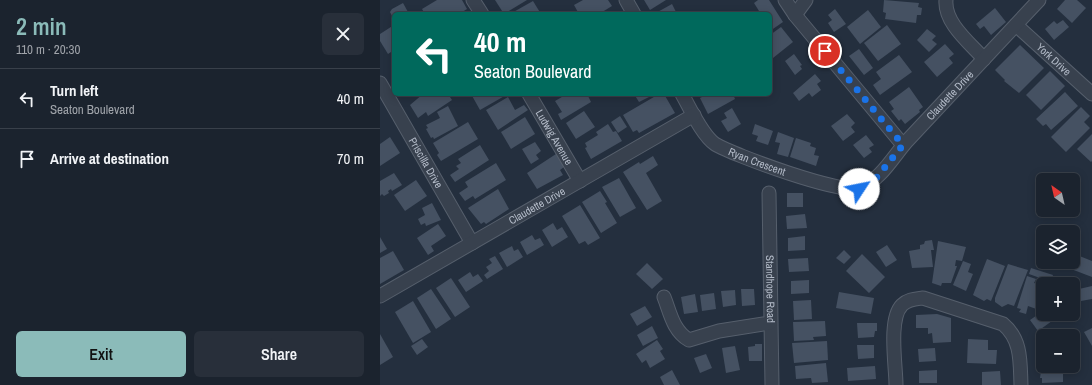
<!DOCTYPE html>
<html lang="en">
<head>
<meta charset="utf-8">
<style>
	body { margin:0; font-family:"Archivo Narrow",sans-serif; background:#282f3a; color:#f1f3f6; height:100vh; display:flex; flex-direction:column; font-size:15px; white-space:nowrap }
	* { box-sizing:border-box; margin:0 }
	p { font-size:13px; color:#a0a4aa }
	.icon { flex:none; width:22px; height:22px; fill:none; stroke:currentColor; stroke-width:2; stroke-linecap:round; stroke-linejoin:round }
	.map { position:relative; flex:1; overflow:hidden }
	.drawer { display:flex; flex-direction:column; background:#1b232e; width:380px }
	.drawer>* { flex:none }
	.guide { position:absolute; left:12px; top:12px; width:380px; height:84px; border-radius:6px; box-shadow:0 2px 10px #0003,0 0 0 1px #39404a; background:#00695c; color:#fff; overflow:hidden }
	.needle { width:26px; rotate:326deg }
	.fabs { position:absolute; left:656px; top:173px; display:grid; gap:8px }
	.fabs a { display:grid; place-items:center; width:44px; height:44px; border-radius:6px; background:#1b232e; box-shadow:0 2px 10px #0003,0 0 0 1px #39404a; font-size:20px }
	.pin { position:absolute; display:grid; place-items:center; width:34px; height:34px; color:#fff; margin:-17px; border:2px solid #fff; border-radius:50%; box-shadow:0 1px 4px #0007 }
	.me { position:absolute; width:44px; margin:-22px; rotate:56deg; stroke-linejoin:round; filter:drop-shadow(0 0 3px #0008) }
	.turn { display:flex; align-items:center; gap:14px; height:84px; padding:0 16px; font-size:18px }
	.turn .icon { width:52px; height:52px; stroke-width:2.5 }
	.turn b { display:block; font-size:28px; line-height:34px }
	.round { display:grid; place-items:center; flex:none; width:42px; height:42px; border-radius:6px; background:#282f3a }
	.overview { display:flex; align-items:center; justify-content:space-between; height:68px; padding:0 16px }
	h1 { font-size:24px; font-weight:600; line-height:30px; color:#8bbbb9 }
	.action { display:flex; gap:8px; margin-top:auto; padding:8px 16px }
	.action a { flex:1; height:46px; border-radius:6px; background:#8bbbb9; color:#111; font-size:16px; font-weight:600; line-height:46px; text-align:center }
	.action a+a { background:#282f3a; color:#f1f3f6 }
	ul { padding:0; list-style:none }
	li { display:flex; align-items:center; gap:12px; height:60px; padding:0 16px; border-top:1px solid #39404a }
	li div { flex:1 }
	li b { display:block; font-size:15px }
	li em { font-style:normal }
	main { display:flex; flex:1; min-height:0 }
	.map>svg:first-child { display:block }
</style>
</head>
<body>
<main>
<section class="drawer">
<div class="overview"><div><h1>2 min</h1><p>110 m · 20:30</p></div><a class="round"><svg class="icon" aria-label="close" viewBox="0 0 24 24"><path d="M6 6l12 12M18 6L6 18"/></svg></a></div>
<ul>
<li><svg class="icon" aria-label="left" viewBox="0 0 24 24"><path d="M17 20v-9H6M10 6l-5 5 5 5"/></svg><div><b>Turn left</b><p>Seaton Boulevard</p></div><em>40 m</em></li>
<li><svg class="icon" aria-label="arrive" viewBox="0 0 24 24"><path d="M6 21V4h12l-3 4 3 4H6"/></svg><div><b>Arrive at destination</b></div><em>70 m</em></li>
</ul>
<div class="action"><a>Exit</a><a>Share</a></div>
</section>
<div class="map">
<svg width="712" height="385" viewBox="0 0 712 385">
	<rect width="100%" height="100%" fill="#242f3e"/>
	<g fill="#455162">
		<path d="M57 0H82L87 9 79 14H45L42 9Z"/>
		<path d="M115 0H147L124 14Z"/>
		<path d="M203 0H228L232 6 219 14H199L194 5Z"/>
		<path d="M264 0H286L270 10Z"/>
		<path d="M378 0H389L403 22 390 31V14H375L379 11 374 3Z"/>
		<path d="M504 0 539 3 538 7 542 8 541 15H537L536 23 505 19 506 13 503 12Z"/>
		<path d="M685 0H697L706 8 692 23 677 9Z"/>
		<path d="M153 1 161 14H130Z"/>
		<path d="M23 3 28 12 12 16 10 12 12 9Z"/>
		<path d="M292 4 297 14H274Z"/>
		<path d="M615 8 626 22 611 35 604 26 600 29 596 24Z"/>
		<path d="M455 9 466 24 454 32 448 23 452 20 448 15Z"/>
		<path d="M488 10 501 27 480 44 467 27Z"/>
		<path d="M683 20 689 27 674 40 665 29 674 21 677 24Z"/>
		<path d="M14 25V50L8 54 0 41V34Z"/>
		<path d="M507 25 521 44 498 61 484 43Z"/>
		<path d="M401 27 413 42 393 58 390 54V35Z"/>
		<path d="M547 29 556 36 552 40 557 44 549 52 537 40Z"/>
		<path d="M565 44 574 54 569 58 573 63 557 77 544 62Z"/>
		<path d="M640 45 664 68 639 93 624 81 625 80 615 70Z"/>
		<path d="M479 49 493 68 484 75 469 56Z"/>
		<path d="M414 54 422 65 420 66 422 69 415 75 405 61Z"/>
		<path d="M519 55 532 72 500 95 493 85 501 79 496 72Z"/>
		<path d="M670 71 685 86 661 110 646 95Z"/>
		<path d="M435 74 441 81 437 84 441 90 432 97 429 93 419 101 413 93Z"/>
		<path d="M529 87 543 107 539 110 540 112 525 124 521 119 519 121 511 111 514 109 509 102Z"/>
		<path d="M685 92 698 106 671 130 666 124 663 126 656 119Z"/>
		<path d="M43 94H68L72 100 48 116 46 112 38 118 30 105Z"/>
		<path d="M91 94H128L100 110Z"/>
		<path d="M187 94H207L211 102 181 120 178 114 182 112 175 101Z"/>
		<path d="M254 94H275L259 102Z"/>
		<path d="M279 94H284L295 113 259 133 257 130 253 132 243 115Z"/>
		<path d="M328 94H353L355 99 328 114 320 98Z"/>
		<path d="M128 97 135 110 144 105 148 110 118 130 106 110Z"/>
		<path d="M68 106 78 126 54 139 53 137 51 138 46 129 48 128 46 125 60 118 57 112Z"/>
		<path d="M701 107 710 116 704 122 710 128 686 152 671 137Z"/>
		<path d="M352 108 361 124 348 132 341 121 347 118 344 113Z"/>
		<path d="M204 111 215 127 196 139 186 123Z"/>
		<path d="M467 114 475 123 471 127 475 132 463 141 451 126Z"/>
		<path d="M240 116 247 127 238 133 231 122Z"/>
		<path d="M145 117 155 134 131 149 121 132Z"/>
		<path d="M88 122 98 139 61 161 57 155 59 153 53 143Z"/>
		<path d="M228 124 233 132 236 131 242 141 211 159 205 148 207 147 205 143 218 135 216 132Z"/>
		<path d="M375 124 393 131 388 145 376 141 378 136 372 134Z"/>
		<path d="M398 132 414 138 408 157 397 154 400 143 395 142Z"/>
		<path d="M712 134V161L711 162 697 149Z"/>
		<path d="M486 135 494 145 489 148 492 152 484 158 473 145Z"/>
		<path d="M10 137 20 153 0 166V144Z"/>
		<path d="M416 138 431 143 430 146 436 148 434 155 439 156 436 166 410 157Z"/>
		<path d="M155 142 161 151 156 155 159 159 151 164 142 149Z"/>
		<path d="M100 145 109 160 75 182 70 175 79 169 76 166 81 163 78 159Z"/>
		<path d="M176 154 184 167 180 170 183 175 157 189 147 173Z"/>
		<path d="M273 156 278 165 266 173 282 201 267 210 243 172 259 162 260 164Z"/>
		<path d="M116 163 126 180 95 199 93 196 85 201 79 193 88 187 85 182Z"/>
		<path d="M14 173 22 185 12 191 11 189 8 191 9 193 4 196 2 194 0 196V181Z"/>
		<path d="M239 178 256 208 240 217 222 187Z"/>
		<path d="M36 180 47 196 25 211 14 195Z"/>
		<path d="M118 189 129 209 106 224 104 222 101 224 88 208Z"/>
		<path d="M220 191 227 202 225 203 237 223 221 233 202 202Z"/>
		<rect x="407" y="193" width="16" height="14"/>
		<path d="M52 203 61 220 46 226 45 223 41 225 38 219 45 215 42 208Z"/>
		<path d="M200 205 220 238 208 245 205 241 199 244 182 216Z"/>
		<path d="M425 214 427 228 407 229 406 216Z"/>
		<path d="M173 223 177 230 182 227 188 237 172 247 162 230Z"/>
		<path d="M58 224 66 236 51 246 54 251 48 255 37 238Z"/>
		<path d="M152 235 155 240 160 238 164 245 147 255 140 242Z"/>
		<path d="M425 236V250L408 251V238Z"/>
		<path d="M0 237 7 249 0 253Z"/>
		<path d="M552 240 554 250H551L553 267 532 268 529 251 540 249V245L544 244 545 241Z"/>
		<path d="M558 241 586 247 582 261 576 260 575 266H577L571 283H562L561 286 552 283Z"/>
		<path d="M507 245 517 260 506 267 496 252Z"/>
		<path d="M132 246 134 251 138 249 143 257 127 267 119 253Z"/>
		<path d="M464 250 471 257 464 264 456 258Z"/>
		<path d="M13 251 24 270 0 284V258Z"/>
		<path d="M482 254 505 277 489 293 466 271Z"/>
		<path d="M697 255 712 261V277L691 269Z"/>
		<path d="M115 256 123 269 107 279 104 275 109 271 106 267 112 263 109 259Z"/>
		<path d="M428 258 429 271 409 272 408 259Z"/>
		<path d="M607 259 625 266 611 301 607 299 604 301 593 295Z"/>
		<path d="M583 261 591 264 588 272 593 274 586 291 573 285Z"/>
		<path d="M267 263 283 279 272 289 256 274Z"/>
		<path d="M628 264 648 270 634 306 628 304 622 307 615 302V298Z"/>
		<path d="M651 268 673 275 671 282 649 274Z"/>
		<path d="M90 272 93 277 98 274 103 281 86 292 78 280Z"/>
		<path d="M647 276 656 279 654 283 662 285 660 290 663 291V300L659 310 648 306 646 314 639 312 641 309 637 308Z"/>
		<path d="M71 278 90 307 75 317 56 288Z"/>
		<path d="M429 280V293L411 294V281Z"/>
		<path d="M712 286V299L701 301 699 289Z"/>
		<path d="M51 289 71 319 56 329 37 298Z"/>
		<path d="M361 289H374L375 305 362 306Z"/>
		<path d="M355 290 356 305 343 307 341 291Z"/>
		<path d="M459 292 494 298 491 314 456 308Z"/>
		<path d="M334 293 336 309 322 311 320 295Z"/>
		<path d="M315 294 318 312 304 314 301 297Z"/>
		<path d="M431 300 432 319 414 320 413 301Z"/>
		<path d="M33 301 51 332 33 343 15 312Z"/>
		<path d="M265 306 272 317 257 326 250 314Z"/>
		<path d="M663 311V314H667L672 321 658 331 650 320Z"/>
		<path d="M557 314 571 318V342L553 343 552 333 548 334V328H536V315Z"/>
		<path d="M445 321 446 336 433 337 434 340 414 341 413 322Z"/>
		<path d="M477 323H497V331H495L494 337 478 338Z"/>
		<path d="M272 326 278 338 263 346 257 335Z"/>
		<path d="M712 328V346L704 332Z"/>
		<path d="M0 334 13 357 0 365Z"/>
		<path d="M42 339 48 347 37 355 31 346Z"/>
		<path d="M588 339 608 340V350H617L616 364 587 363Z"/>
		<path d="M277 340 283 349 280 351 285 359 270 368 266 360 262 363 256 354Z"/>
		<path d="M660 340H663V361H656V355L661 354Z"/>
		<path d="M447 341 448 360 414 363 412 343Z"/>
		<path d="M375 344H382V361H369L368 347 375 346Z"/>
		<path d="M477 345H494V358L478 359Z"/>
		<path d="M355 346 360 370 346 373 342 348Z"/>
		<path d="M555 348 556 361 539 362 538 349Z"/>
		<path d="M326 354 332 368 320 373 314 358Z"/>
		<path d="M446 363 448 382 432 383 431 378 416 379 415 366Z"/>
		<path d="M662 364 663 366H683V382L662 383V378H660Z"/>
		<path d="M495 366 496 379 468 381 467 368Z"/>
		<path d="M292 370 300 385H284L280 377Z"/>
		<path d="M557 370V383H539V371Z"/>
		<path d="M620 371 621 385H602V372Z"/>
	</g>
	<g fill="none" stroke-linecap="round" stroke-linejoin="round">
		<defs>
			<g id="street">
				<path d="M93 0 102 14"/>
				<path d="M246 0 254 14"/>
				<path d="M405 0 415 15 523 145"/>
				<path d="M566 0C564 23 590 43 604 59"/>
				<path d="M415 15 426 0"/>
				<path id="s1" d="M636 25 712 94"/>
				<path id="s2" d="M0 83 92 243"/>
				<path id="s3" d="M149 94 200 181"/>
				<path id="s4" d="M302 94C310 108 322 135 335 144 353 155 465 196 481 188 501 179 513 157 527 141 571 94 615 47 659 0"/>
				<path id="s5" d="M389 193 392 385"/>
				<path id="s6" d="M0 296 314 115"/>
				<path d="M284 297C290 312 293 331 309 340L339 331 390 323"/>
				<path d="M516 385C516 366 508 319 522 305 528 299 536 299 543 298L623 324C642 340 640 362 641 385"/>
			</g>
		</defs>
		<use href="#street" stroke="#565f6c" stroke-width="15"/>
		<use href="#street" stroke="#38414e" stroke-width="13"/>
	</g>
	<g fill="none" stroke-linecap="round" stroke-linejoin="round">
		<path stroke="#1a73e8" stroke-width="7" stroke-dasharray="0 12.6" d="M445 51 523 145 493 182 479 189"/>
	</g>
	<g text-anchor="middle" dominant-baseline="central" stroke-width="4" stroke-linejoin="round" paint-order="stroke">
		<g font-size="11" fill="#b4bcc9" stroke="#1d2633">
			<text stroke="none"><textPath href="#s1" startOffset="51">York Drive</textPath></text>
			<text stroke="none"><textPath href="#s4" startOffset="343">Claudette Drive</textPath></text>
			<text stroke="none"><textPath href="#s3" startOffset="50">Ludwig Avenue</textPath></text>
			<text stroke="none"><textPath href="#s4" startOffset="106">Ryan Crescent</textPath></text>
			<text stroke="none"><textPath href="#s2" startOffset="92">Priscilla Drive</textPath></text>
			<text stroke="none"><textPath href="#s6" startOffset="181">Claudette Drive</textPath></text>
			<text stroke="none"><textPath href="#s5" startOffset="96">Standhope Road</textPath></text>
		</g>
	</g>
</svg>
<div class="fabs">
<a><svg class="needle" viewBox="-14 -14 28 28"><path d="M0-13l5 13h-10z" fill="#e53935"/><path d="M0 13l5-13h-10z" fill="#a0a4aa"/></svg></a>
<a><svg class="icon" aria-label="layers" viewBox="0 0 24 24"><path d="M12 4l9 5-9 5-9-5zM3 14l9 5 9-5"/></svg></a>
<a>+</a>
<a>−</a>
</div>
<div class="pin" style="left:445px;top:51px;background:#d93025"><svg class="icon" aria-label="arrive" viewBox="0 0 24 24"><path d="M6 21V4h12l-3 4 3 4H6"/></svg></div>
<svg class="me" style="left:479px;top:189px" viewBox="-20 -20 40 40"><circle r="19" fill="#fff"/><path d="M0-13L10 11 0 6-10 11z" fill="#1a73e8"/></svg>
<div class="guide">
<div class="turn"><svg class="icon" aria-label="left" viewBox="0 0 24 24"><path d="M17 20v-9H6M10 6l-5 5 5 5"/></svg><div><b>40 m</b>Seaton Boulevard</div></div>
</div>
</div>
</main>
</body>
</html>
